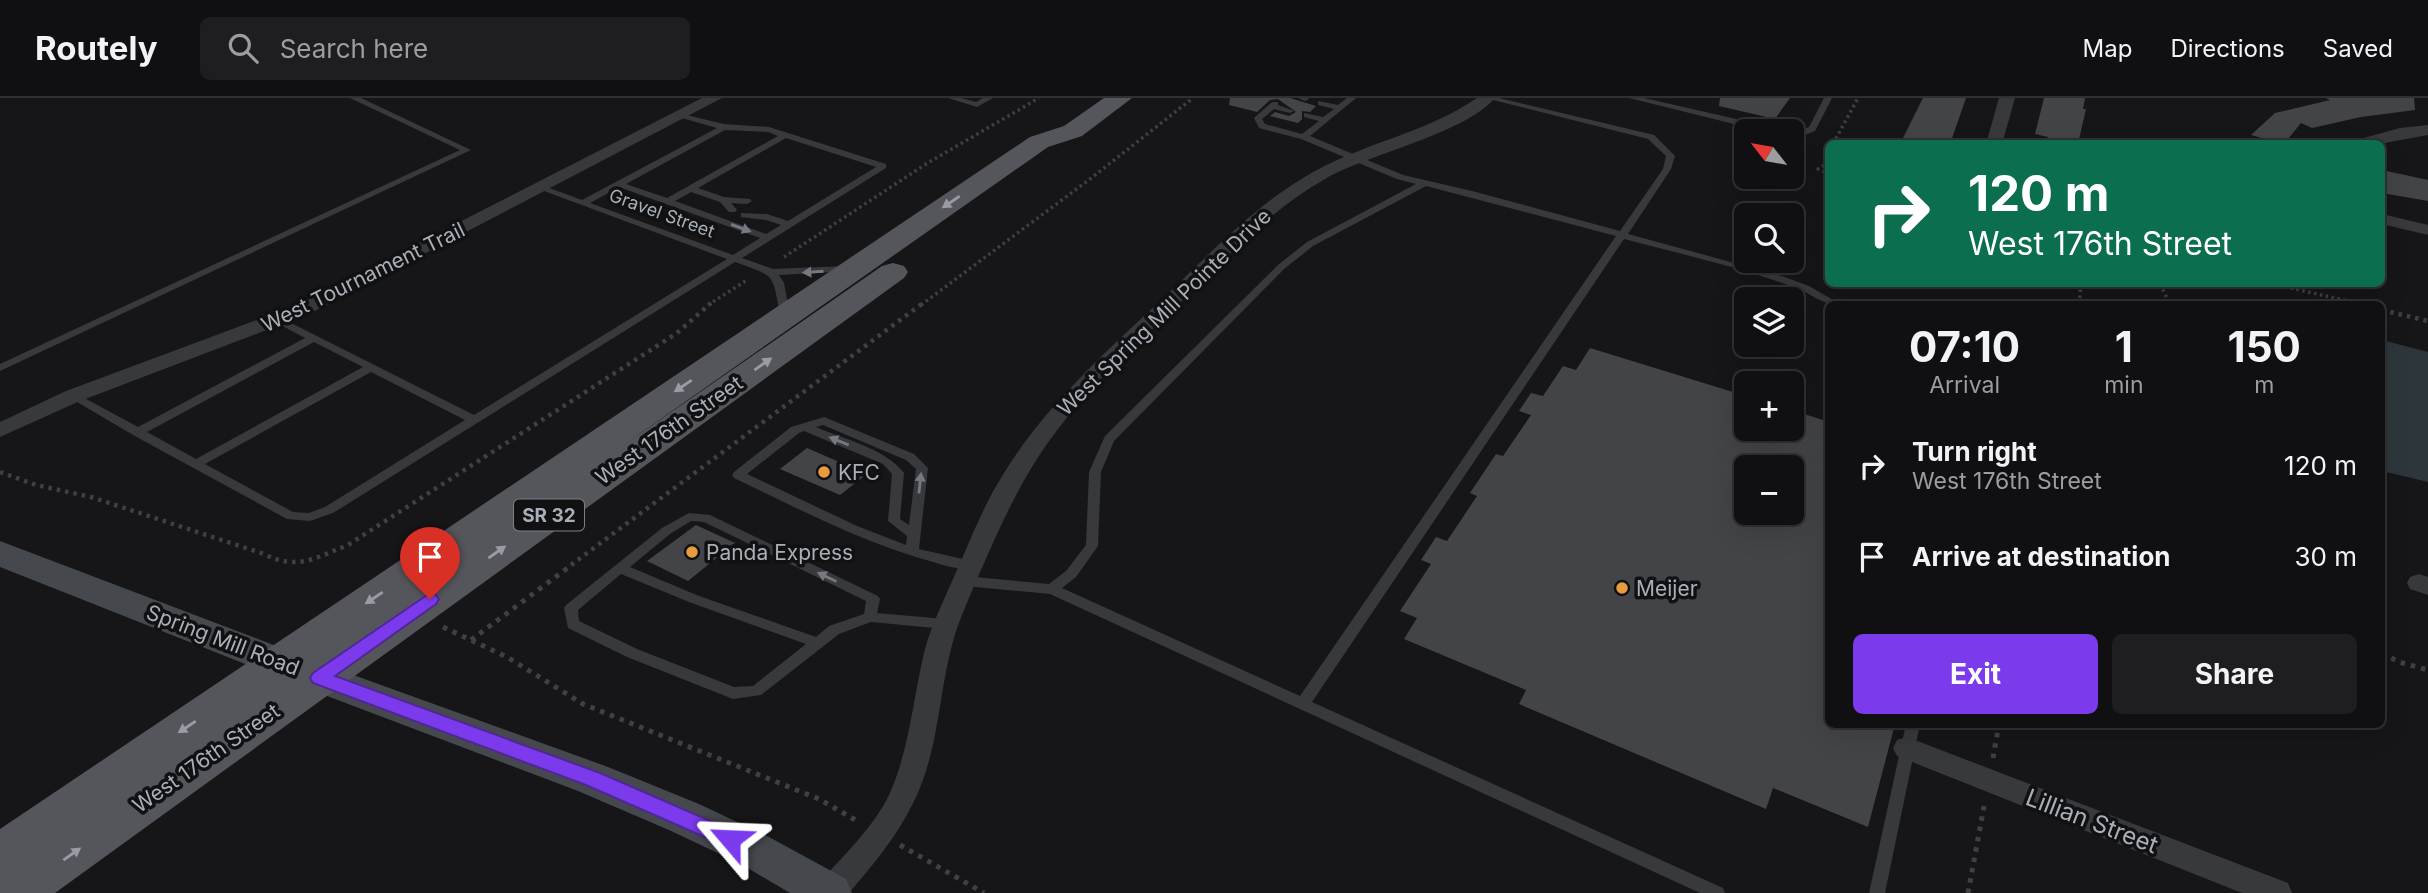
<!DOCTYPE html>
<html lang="en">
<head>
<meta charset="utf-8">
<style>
	body { margin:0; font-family:Inter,sans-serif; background:#1e1e20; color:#f1f3f6; height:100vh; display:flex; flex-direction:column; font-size:26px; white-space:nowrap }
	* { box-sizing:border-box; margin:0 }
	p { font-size:23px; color:#9c9d9f }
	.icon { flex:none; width:38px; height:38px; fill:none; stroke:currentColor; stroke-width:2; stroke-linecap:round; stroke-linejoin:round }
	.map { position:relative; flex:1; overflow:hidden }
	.sheet { position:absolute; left:1825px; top:203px; width:560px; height:427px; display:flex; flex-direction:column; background:#101012; border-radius:10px; box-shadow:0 7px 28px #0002,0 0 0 2px #303032 }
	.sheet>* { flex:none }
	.top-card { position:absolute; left:1825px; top:42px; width:560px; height:147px; border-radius:10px; box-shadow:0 7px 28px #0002,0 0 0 2px #303032; background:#0b6e4f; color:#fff; overflow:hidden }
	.needle { width:46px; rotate:301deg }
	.buttons { position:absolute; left:1734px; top:21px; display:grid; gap:14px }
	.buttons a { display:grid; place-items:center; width:70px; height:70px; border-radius:10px; background:#101012; box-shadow:0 7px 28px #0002,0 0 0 2px #303032; font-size:35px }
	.pin { position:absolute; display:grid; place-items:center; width:60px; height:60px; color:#fff; margin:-72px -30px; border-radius:50% 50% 50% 0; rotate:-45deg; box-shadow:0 0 7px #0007 }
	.pin .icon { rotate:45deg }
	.me { position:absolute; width:77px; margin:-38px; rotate:296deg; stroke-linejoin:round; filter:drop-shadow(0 0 5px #0008) }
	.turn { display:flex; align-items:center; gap:24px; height:147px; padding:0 28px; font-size:32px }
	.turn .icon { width:91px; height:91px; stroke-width:2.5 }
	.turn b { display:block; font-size:49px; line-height:60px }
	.eta { display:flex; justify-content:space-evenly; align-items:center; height:119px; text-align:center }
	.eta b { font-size:42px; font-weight:700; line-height:49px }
	.cta { display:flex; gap:14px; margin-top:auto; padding:14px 28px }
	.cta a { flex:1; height:80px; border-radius:10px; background:#7c3aed; color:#fff; font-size:28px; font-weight:700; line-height:80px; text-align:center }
	.cta a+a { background:#1e1e20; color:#f1f3f6 }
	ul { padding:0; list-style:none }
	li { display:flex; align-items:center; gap:21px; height:91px; padding:0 28px }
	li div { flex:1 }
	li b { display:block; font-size:26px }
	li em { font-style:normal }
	header { display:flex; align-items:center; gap:42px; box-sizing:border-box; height:98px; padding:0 35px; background:#101012; border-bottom:2px solid #303032 }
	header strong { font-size:33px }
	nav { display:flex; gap:38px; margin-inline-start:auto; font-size:24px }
	.search { width:490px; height:63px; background:#1e1e20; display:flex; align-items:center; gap:18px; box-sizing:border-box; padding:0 24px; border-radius:10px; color:#9c9d9f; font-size:26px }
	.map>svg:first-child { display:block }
</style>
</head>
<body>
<header>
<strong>Routely</strong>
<div class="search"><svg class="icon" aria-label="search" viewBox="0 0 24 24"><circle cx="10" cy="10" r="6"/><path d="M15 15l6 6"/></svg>Search here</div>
<nav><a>Map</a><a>Directions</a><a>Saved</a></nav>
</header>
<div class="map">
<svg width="2428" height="795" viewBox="0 0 2428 795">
	<rect width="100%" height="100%" fill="#161618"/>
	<path fill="#2d363b" d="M2382 242 2428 254V384L2382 373Z"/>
	<g fill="#434448" fill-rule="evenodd">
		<path d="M1230 0H1290L1316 8 1310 14 1302 13V21L1298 25 1270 18 1275 14 1289 18 1296 14 1278 1 1270 2 1257 14 1229 7Z"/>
		<path d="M1720 0H1790L1775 21 1719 8Z"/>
		<path d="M1923 0H1966L1950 46H1900Z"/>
		<path d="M2044 0H2085L2083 11H2086L2078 46H2045L2048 39 2035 36Z"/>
		<path d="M2326 0H2414L2415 12 2361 19 2312 30 2301 25 2284 46 2251 37 2275 15 2330 2Z"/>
		<path d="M2382 72 2428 82V103L2382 95Z"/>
		<path d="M1590 250 1746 298V331H1792V312L1829 324V626H1895L1868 729 1773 690 1766 711 1519 606 1526 592 1404 541 1417 520 1400 513 1431 466 1421 462 1436 439 1447 443 1477 398 1470 395 1496 356 1503 358 1531 317 1519 313 1531 295 1543 298 1563 268 1576 272ZM1746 369H1792V415H1746Z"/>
		<path d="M807 350 867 376 840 397 780 371Z"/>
		<path d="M696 427 735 445 688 483 647 463Z"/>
	</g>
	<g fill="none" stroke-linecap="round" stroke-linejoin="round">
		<g stroke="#3d4044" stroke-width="3.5" stroke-dasharray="2.5 3.5" stroke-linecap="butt">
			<path d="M1833 46 1858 0"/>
			<path d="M1829 56 1823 68 1818 71 1829 76"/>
			<path d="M784 159 926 66 1039 0"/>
			<path d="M2160 186 2170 206"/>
			<path d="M2273 186 2361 206"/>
			<path d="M2079 206 2081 186"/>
			<path d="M708 207 747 182"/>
			<path d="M921 207 1090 81 1193 0"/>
		</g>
		<g stroke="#3d4044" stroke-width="4.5" stroke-dasharray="3.5 5" stroke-linecap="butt">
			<path d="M2382 212 2428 223"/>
			<path d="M0 374 36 387 91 399 264 456C298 473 315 460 348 447L677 235 711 205"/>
			<path d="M571 467 923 205"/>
		</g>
		<g stroke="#3d4044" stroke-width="5" stroke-dasharray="4.5 6" stroke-linecap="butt">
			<path d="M443 529 507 559 583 606 819 701 859 724"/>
			<path d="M471 542 573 466"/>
			<path d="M2382 555 2399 564 2428 572"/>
			<path d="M1993 660 1999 626"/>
			<path d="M900 747 984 795"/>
			<path d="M1968 795 1985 703"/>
		</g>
		<g fill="#37393d" fill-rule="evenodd">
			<path d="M350 0H361L471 52 0 273V266L460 52Z"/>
			<path d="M948 0H961L976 4 983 0H993L977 9Z"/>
			<path d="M1298 0H1308L1309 1 1305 3Z"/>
			<path d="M1347 0H1356L1310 38 1403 77 1472 93 1620 133 1663 71 1666 58 1648 41 1485 0H1499L1654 37 1675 58 1671 71 1628 136 1782 178 1809 188 1840 206C1823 208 1812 196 1796 190 1740 169 1681 156 1624 141L1312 604 1723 790 1725 795H1700L1050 496 964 488 959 486 957 483 959 480 964 478 1049 486 1066 473 1086 447 1089 374 1105 338 1278 167 1307 144 1416 86 1397 81 1301 41 1259 30 1254 20 1272 4H1278V7L1294 13 1290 15 1274 11 1262 21 1265 26 1302 36 1319 23 1304 19V15L1323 19 1334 11 1318 7V3L1338 7ZM1426 88 1616 138 1300 598 1062 490 1076 479 1098 448 1101 374 1114 343 1284 171 1313 148Z"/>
			<path d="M1629 0H1644L1736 21 1766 33H1755L1730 25Z"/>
			<path d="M1824 0H1832L1815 33 1792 42V36L1809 29Z"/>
			<path d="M678 15 724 26 769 29 886 66V70L742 160 773 171 846 168 851 171 850 173 779 177 784 185 790 217 785 220 780 217C772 174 776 179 735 164L333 415 310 423 287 421 133 337 67 298 69 296H77L138 329 305 240 275 224 274 222 279 219 474 317 727 161 536 90 538 88H544L582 102 717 30 678 19ZM725 32 768 34 778 38 667 100 626 86ZM786 40 876 69 788 123 767 116 741 115V119L766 122 781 127 766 136 675 103 691 94 720 104 729 114H735L737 112 731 105 747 106 752 103 750 101 724 99 698 90ZM619 89 760 140 733 157 590 105ZM314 244 363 269 196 361 147 334ZM371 274 465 322 325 409 309 415 293 414 205 366Z"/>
			<path d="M824 319 914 356 928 370 919 451 976 464 977 467 976 470C963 473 946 468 933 464 863 445 799 411 734 380L732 377 734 374 791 329ZM823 327 906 362 916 371 909 427 900 421 904 375C886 351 844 341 816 329ZM804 333 883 366 892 376 888 423 907 438 906 447 857 428 747 376 799 335Z"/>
			<path d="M689 415 710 417 878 498 880 501 877 515 945 521 950 522 952 526 950 530 945 531 871 524 839 536 761 597 733 601 627 559 568 530 564 510 566 507 662 430ZM691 423 704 424 866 503 864 516 829 528 816 539 699 498 630 469 670 436ZM621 476 689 504 806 546 753 588 734 589 637 551 579 523 578 512Z"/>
			<path d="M1906 626H1920L1885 795H1869Z"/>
		</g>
		<g fill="#37393d" fill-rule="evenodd">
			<path d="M702 0H722L311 215 80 303 0 339V324L66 293 297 207Z"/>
			<path d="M1477 0H1495C1464 36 1370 55 1325 81 1272 111 1229 157 1186 199 1145 239 1101 277 1065 322 1024 373 1003 422 977 481 968 503 958 524 952 547 941 588 939 632 926 673 911 721 881 758 849 795H815L819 785C843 758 873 730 889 697 910 651 913 599 925 551 932 526 943 504 953 481 964 457 974 431 986 407 1030 319 1105 255 1175 189 1218 147 1262 102 1315 73 1368 44 1427 34 1477 0Z"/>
			<path d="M1999 0H2015L2002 46H1986Z"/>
			<path d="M2428 27V37L2379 46H2351L2353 43 2400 30Z"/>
			<path d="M2382 116 2428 127V137L2382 126Z"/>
			<path d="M2419 476 2428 479V497L2410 491 2407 485 2410 479Z"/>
			<path d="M1907 639 2288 785 2292 795H2242L1897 658 1893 650 1897 642Z"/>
		</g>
		<path fill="#45484d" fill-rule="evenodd" d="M0 443 334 570 608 669 699 706 769 739 846 781 852 795H790L739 765 669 732 578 693 306 590 0 469Z"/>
		<path fill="#54565c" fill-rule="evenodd" d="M1104 0H1132L1082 38 1048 49 618 351 882 168 893 165 904 168 908 174 904 180 55 795H0V731L1030 39 1064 28Z"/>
	</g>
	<defs><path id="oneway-solid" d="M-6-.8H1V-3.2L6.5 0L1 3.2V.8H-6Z" transform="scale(1.75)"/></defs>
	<g fill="#989da5">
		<use href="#oneway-solid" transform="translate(951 104) rotate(146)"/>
		<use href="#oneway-solid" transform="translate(763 266) rotate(-35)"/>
		<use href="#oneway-solid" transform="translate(683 288) rotate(146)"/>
		<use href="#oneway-solid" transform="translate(497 454) rotate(-35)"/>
		<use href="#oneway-solid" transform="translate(374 500) rotate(146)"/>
		<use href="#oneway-solid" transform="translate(187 629) rotate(146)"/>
		<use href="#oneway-solid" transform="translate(72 756) rotate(-35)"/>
	</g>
	<g fill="#767a80">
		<use href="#oneway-solid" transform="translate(741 130) rotate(20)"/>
		<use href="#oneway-solid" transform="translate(813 174) rotate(176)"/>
		<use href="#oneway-solid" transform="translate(839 343) rotate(-158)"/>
		<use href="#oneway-solid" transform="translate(920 385) rotate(-84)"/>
		<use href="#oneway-solid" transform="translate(827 479) rotate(-154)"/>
	</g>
	<path fill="#7c3aed" stroke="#51269a" stroke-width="2" d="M430 495 436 497 439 501 436 506 335 578 600 675 738 735 741 741 738 747 730 750 723 747 586 687 313 585 310 580 313 575Z"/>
	<g fill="#e79d3f" stroke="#111113" stroke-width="2.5">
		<circle cx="824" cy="374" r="7"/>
		<circle cx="692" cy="454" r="7"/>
		<circle cx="1622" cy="490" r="7"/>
	</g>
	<g text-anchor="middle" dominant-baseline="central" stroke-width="7" stroke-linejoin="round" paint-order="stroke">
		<g font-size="18" fill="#a9afb7" stroke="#111113">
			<text transform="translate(662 115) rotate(20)">Gravel Street</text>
		</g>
		<rect fill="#111113" stroke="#7b8086" stroke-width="2" x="514" y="401.5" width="70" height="31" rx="5"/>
		<g font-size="19" font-weight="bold" fill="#a9afb7">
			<text x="549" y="417">SR 32</text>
		</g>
		<g font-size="21" fill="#a9afb7" stroke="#111113">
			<text transform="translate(363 179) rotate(-26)">West Tournament Trail</text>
			<text transform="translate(1164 214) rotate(-44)">West Spring Mill Pointe Drive</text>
			<text transform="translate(669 332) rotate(-35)">West 176th Street</text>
			<text transform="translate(223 542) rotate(21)">Spring Mill Road</text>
			<text transform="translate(206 660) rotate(-35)">West 176th Street</text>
		</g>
		<g font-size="21" fill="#a9afb7" stroke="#111113" text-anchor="start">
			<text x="838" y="374">KFC</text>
			<text x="706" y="454">Panda Express</text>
			<text x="1636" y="490">Meijer</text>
		</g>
		<g font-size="24" fill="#a9afb7" stroke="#111113">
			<text transform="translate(2092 723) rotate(21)">Lillian Street</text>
		</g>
	</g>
</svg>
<div class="buttons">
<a><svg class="needle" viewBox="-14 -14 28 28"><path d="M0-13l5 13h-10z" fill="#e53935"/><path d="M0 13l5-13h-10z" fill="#9c9d9f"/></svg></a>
<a><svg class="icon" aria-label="search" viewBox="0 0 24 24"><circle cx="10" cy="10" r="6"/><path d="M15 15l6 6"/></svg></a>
<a><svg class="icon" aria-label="layers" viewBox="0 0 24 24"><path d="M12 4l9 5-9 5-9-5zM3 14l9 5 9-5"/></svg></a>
<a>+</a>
<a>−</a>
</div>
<div class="pin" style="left:430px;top:501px;background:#d93025"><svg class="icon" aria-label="arrive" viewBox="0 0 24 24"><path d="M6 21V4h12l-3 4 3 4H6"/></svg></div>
<svg class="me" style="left:730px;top:741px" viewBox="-20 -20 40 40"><path d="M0-17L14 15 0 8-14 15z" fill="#7c3aed" stroke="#fff" stroke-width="4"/></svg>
<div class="top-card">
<div class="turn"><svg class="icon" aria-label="right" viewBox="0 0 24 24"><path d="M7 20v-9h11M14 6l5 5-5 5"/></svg><div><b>120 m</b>West 176th Street</div></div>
</div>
<section class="sheet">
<div class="eta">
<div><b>07:10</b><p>Arrival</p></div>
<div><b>1</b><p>min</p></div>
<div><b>150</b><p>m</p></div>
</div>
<ul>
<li><svg class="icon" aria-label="right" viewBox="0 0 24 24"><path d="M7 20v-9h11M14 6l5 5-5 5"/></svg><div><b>Turn right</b><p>West 176th Street</p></div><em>120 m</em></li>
<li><svg class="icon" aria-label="arrive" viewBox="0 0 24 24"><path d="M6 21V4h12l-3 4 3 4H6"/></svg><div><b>Arrive at destination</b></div><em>30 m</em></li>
</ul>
<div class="cta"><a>Exit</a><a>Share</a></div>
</section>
</div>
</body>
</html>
